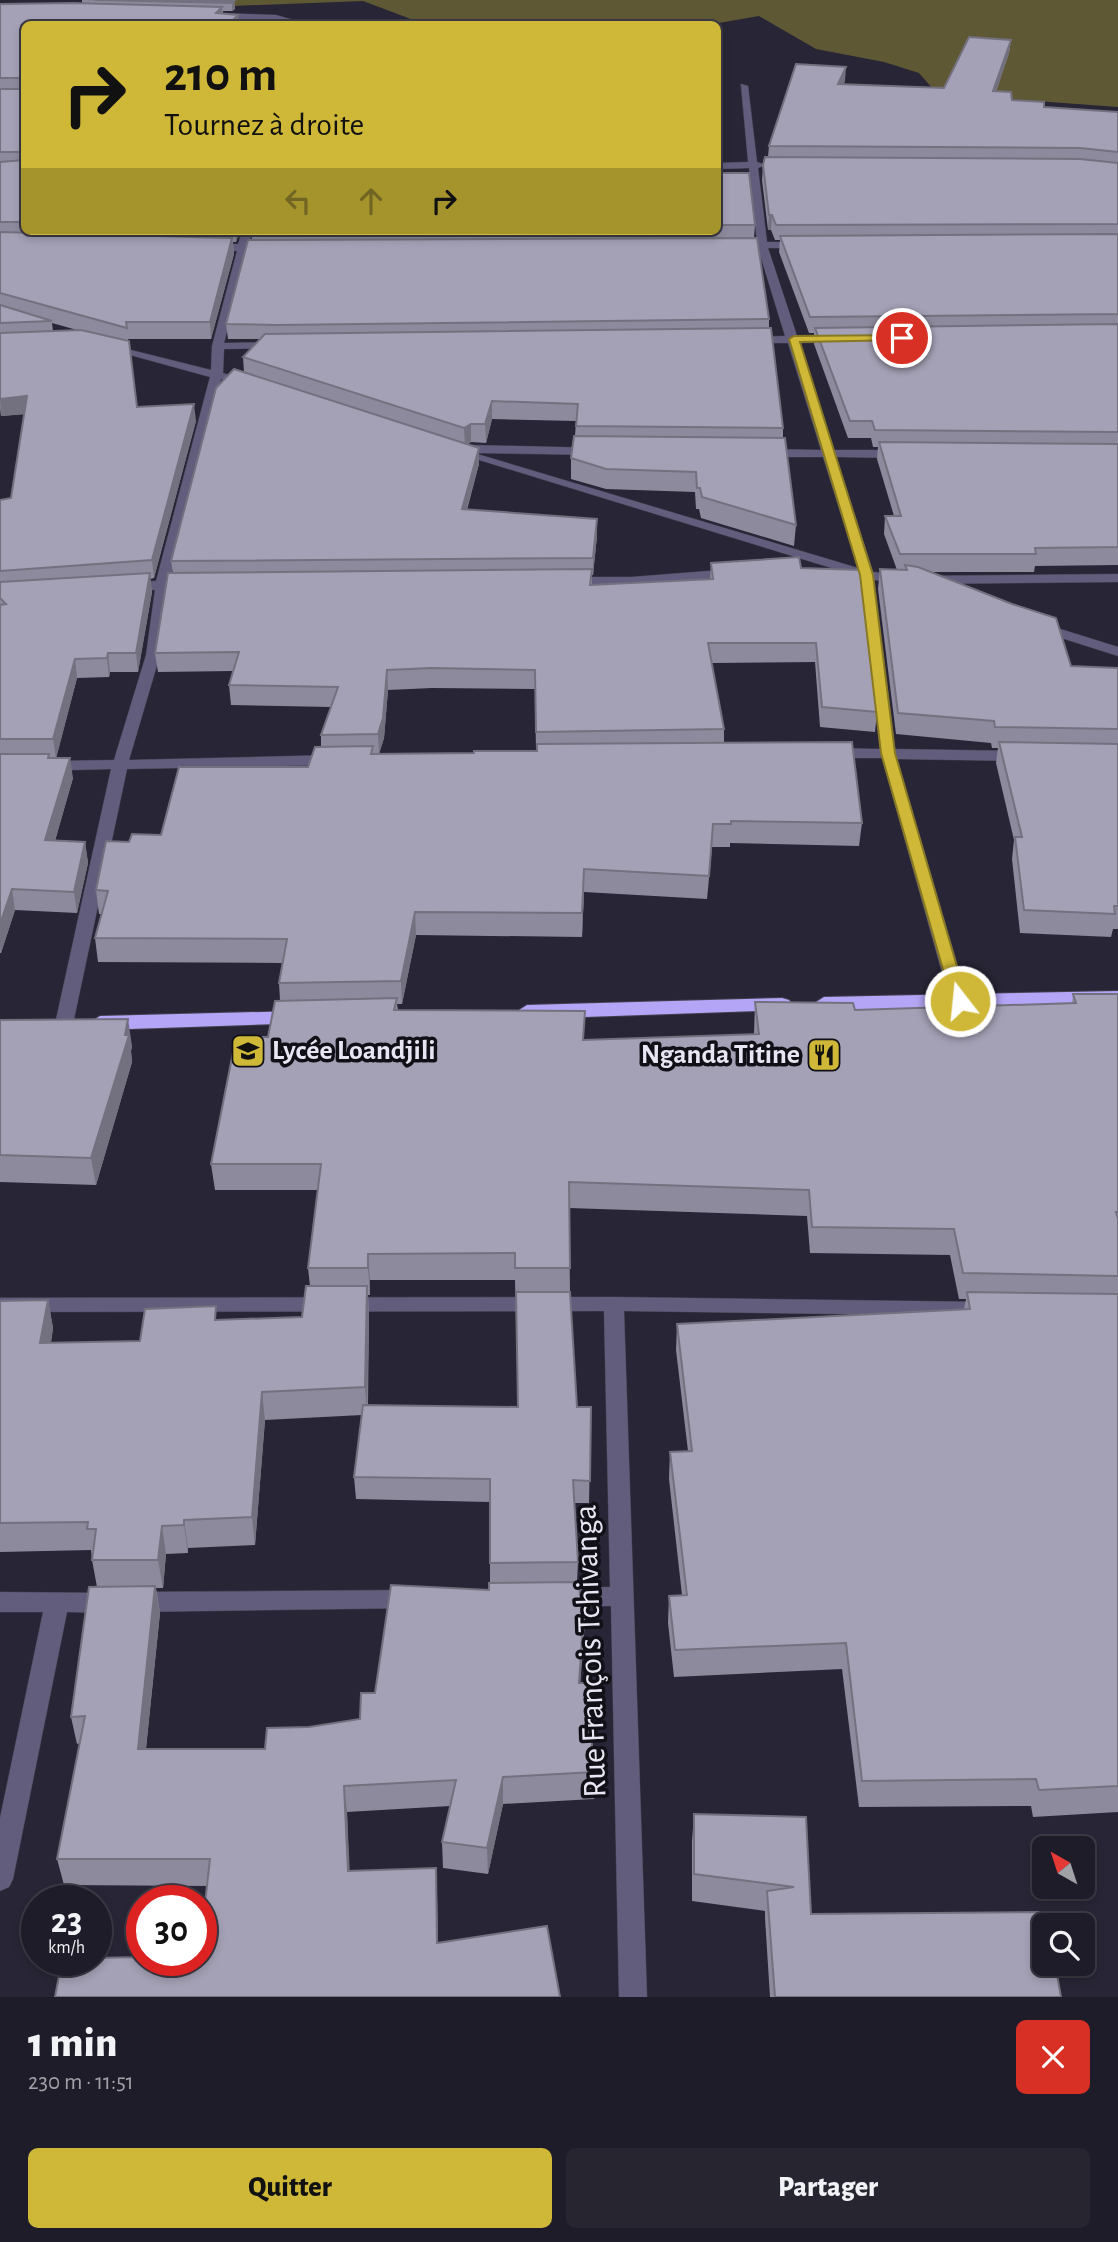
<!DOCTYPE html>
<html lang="fr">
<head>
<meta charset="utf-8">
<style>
	body { margin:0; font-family:"Alegreya Sans",sans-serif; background:#262530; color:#f1f3f6; height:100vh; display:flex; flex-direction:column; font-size:26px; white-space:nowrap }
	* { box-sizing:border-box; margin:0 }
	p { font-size:23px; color:#a1a1a8 }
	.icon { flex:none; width:38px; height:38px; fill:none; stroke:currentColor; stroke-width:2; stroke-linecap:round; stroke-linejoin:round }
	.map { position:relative; height:1997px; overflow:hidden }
	.side { display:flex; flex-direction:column; background:#1e1c28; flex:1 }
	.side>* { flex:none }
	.top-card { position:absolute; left:21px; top:21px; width:700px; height:214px; border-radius:10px; box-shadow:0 4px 10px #0003,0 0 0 2px #3c3a45; background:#cfb837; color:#111; overflow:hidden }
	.needle { width:46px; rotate:321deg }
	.tools { position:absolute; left:1032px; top:1836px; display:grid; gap:14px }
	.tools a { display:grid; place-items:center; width:63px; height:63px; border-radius:10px; background:#1e1c28; box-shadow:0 4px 10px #0003,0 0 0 2px #3c3a45; font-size:35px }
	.speed { position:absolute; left:21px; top:1885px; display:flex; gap:14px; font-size:35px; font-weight:700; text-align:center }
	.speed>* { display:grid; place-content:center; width:91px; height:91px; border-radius:50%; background:#1e1c28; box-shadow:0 4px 10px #0003,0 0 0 2px #3c3a45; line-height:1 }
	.speed small { font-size:18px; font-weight:400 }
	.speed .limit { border:10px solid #d22; background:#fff; color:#111 }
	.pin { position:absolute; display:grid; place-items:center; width:60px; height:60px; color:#fff; margin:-30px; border:4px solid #fff; border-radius:50%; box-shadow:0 2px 7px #0007 }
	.me { position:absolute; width:77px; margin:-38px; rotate:344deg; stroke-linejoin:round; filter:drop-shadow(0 0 5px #0008) }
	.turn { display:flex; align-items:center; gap:24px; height:147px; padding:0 28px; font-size:32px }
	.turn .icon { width:91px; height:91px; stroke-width:2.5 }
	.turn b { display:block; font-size:49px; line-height:60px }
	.lanes { display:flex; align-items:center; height:66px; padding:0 28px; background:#0003; justify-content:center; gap:35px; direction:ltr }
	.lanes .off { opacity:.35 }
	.round { display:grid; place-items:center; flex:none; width:74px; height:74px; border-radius:10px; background:#262530 }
	.overview { display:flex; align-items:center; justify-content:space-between; height:119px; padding:0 28px }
	h1 { font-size:42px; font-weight:800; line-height:52px }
	.primary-button { display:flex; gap:14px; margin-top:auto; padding:14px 28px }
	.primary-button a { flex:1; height:80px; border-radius:10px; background:#cfb837; color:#111; font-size:28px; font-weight:800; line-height:80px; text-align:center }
	.primary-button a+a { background:#262530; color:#f1f3f6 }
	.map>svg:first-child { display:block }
</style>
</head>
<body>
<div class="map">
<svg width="1118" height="1997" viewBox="0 0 1118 1997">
	<rect width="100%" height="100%" fill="#282536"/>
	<path fill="#5f5834" d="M166 0H1118V107L1008 99 933 89 919 73 884 62 816 49 759 16 713 24H424L363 1 232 6Z"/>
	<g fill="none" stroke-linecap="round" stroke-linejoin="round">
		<defs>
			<g id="minor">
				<path d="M215 13 276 15 308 24 212 17Z"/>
				<path d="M741 84 748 86 757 162 766 165 758 168 767 242H801L806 245 801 248H768L797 336H837L843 339 837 342 799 343 833 450H901L907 454 901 458 836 457 873 572 913 576 1118 574V582L913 584 874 580 895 749 1020 751 1028 756 1020 761 897 759 968 1001 959 1006 950 1001 882 758H831L823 753 831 748 880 749 861 577 453 452 459 448 466 450 471 445 601 448 603 451 597 455 474 453 858 568 823 457H765L759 453 765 449 821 450 788 343H750L744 340 750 337 785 336 758 248H735L730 245 735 242H757L749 168 718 169V163L748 162Z"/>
				<path d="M242 231H252L249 245H269L274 248 269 251H247L224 343 277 342 283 345 277 348 224 349 223 373 255 383 249 386 221 379 170 581H188L195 585 188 589H168L160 655 129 760 334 755 342 760 334 765 127 769 73 1024 64 1030 55 1024 111 769 0 772V762L114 760 146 655 155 590H129L122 586 129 582 156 581 210 377 101 347 107 344 211 370 212 346 237 251 210 250 205 247 210 244H238Z"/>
				<path d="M734 569 739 570V576L631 585H570L563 581 570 577H631Z"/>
				<path d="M1038 622 1118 647V656L1033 629 1031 626Z"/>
				<path d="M614 1297 987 1302 994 1304 997 1309 994 1314 987 1316 624 1311 647 1997H619L611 1606H563L555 1604 551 1597 555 1590 563 1588 610 1587 604 1311 0 1312V1298Z"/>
				<path d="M413 1590 421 1592 425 1599 421 1606 413 1608 136 1612 128 1609 124 1602 128 1595 136 1592Z"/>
				<path d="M0 1592 108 1593 116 1596 120 1603 116 1610 108 1613 67 1612 13 1879 9 1887 0 1891V1818L43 1612H0Z"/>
			</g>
			<g id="highway">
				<path d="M1118 991V1003L824 1011 813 1004 824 997Z"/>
				<path d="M782 998 789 1000 793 1005 789 1010 527 1019 516 1012 527 1005Z"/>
				<path d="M299 1011 310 1018 307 1023 100 1030 89 1023 100 1016Z"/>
			</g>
		</defs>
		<use href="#minor" stroke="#434050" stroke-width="1"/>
		<use href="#highway" stroke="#434050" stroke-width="2"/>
		<use href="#minor" fill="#635d7d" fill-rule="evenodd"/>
		<use href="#highway" fill="#b5a5f6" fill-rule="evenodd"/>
	</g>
	<g fill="#8d8a9d" fill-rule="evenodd">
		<path d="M82 0 234 1 235 9 232 11H223V14L238 15 239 24H24V231H240L236 242H233L234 254 211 339H128L137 407 196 421 154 578 150 579 152 592 138 672H110L109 677 77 678 56 758 73 778 55 841 85 842 88 863 77 913 15 910 1 953H0V500L11 498 24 414 1 416 0 408V4H82ZM52 323 77 330 53 331Z"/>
		<path d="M1011 40 1009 53 996 91 1012 100 1044 107 1118 112V565L1035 566 1034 572H932L1071 666 1118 668V929H1113L1111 937 1020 933 1012 859 1014 840 996 763 998 748H992L991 743 896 734 878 589 880 569 897 570 884 534 885 516H894L877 459 878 447H873L871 438H848L814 344V333H809L779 252 780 240H775L771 230H768L762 180 763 165 768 157 769 146 845 81 843 85 944 88Z"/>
		<path d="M718 173 755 225 754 238 769 319V328L783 428V438L796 525 794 546 701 518 699 509H696L695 492 606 489 571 479V458L575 436 576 421 492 419 486 443 471 442 467 445 479 448V464L467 510 597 519V536L593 575H592V585L710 580 711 563 801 568 877 712 875 732 820 727 815 662 712 663 724 729V743L862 823 859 846 730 843V847H712L707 899 584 892 582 937 416 935 402 1004H397L398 1010 584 1040 754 1034 755 1002 855 1010 1072 1003 1073 994H1118V1812L1033 1817 1031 1806 859 1807 842 1669 674 1677 668 1623 669 1596 682 1595 669 1479 670 1452 688 1451 676 1350 677 1324 964 1309 966 1299H959L950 1255 810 1253 807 1216 569 1208 570 1292 577 1407H591L589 1503H574L578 1562 577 1582 580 1595H585V1622L580 1683 594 1772V1799L503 1804 488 1874 443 1868 442 1842 450 1806 347 1812 349 1871 437 1895 438 1943 560 1997 201 1960 207 1886 64 1885 57 1859 80 1743 77 1744 71 1717 97 1587 92 1560 91 1550 0 1552V1301L48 1300 53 1328 51 1343 140 1341 218 1320 302 1317 310 1286 308 1268 318 1190H215L211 1164 268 1037 280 1000 279 983 282 963 98 962 95 938 102 914H99L96 890 129 842 161 835 308 767 321 747V735L331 707 231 705 229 685 233 671 158 672 155 653 173 573 171 561 244 372 243 357 260 339H228L226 324 252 240 251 231H718ZM432 688 535 689 536 751 474 753 379 754 384 738 388 690ZM370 1280H515L518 1407 368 1405 369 1314 368 1295H370ZM362 1415 354 1477 356 1499 490 1502V1583L489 1590 375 1693 360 1719 309 1727 265 1749H146L160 1613 156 1588H163L166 1554 188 1553V1548L255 1545 265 1420Z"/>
		<path d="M0 1020 132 1046 131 1051 132 1062 96 1185 0 1182Z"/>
		<path d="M694 1814 806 1817 811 1914 1061 1997H770L765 1918V1911L692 1901V1841Z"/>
	</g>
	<g fill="#73717f">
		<path d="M234 1 235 9 232 11V3Z"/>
		<path d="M222 7 223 20 216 13Z"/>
		<path d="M238 15 239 24H229Z"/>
		<path d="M1011 40 1009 53 992 105 993 91Z"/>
		<path d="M846 67 845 81 837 98 838 84Z"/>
		<path d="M769 215H772L771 230H768Z"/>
		<path d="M235 231H240L236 242Z"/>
		<path d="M232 238 234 254 211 339 210 322Z"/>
		<path d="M27 396 29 414 1 416 0 399Z"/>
		<path d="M492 401V419L486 443 485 424Z"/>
		<path d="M194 404 196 421 154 578 152 560Z"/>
		<path d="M471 424V442L465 446 464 428Z"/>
		<path d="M479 448V464L462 526V509Z"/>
		<path d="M597 519V536L593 575V558Z"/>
		<path d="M150 573 152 592 138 672 136 653Z"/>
		<path d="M108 653 110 672 109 677 107 658Z"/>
		<path d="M75 659 77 678 56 759 53 739Z"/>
		<path d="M387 670 388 690 384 738 379 754 378 734Z"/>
		<path d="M70 758 73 778 49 861 45 840Z"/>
		<path d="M713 824 712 847 707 899 709 876Z"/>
		<path d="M85 842 88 863 77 913 74 892Z"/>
		<path d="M584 869V892L582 937V913Z"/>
		<path d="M12 889 15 910 1 953 0 946V924Z"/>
		<path d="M415 912 416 935 402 1004 401 981Z"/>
		<path d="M128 1019 132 1046 131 1051 132 1062 96 1185 91 1158 125 1035Z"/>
		<path d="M368 1254 370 1280V1295L368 1268Z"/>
		<path d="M367 1286 369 1314 367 1415 365 1387Z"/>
		<path d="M48 1300 53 1328 46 1371 40 1343Z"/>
		<path d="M262 1392 265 1420 255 1545 252 1517Z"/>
		<path d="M184 1520 188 1548V1553L184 1525Z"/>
		<path d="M162 1526 166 1554 163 1588 158 1560Z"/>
		<path d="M155 1586 160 1613 143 1776 138 1749Z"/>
		<path d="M585 1595V1622L578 1710 579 1683Z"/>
		<path d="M503 1777V1804L488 1874 487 1848Z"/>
		<path d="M344 1786 347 1812 351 1897 348 1871Z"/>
		<path d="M436 1868 437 1895 438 1970 437 1943Z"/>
	</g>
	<g fill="#a4a1b6" stroke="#73717f" stroke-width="2">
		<path d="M95 0H126L234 1 232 3Z"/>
		<path d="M73 3 222 7 216 13 238 15 229 24H24V160L22 152H0V89H22L24 78H0V4Z"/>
		<path d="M969 37 1011 40 993 91 1011 92 1012 100 1044 102V107L1118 112V152L1080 148 769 146 796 64 846 67 838 84 944 88Z"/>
		<path d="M765 157 1080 159 1118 163V224L776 225 772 215H769L763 165Z"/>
		<path d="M24 160V222H0V162Z"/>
		<path d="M718 173H749L755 225H718Z"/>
		<path d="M0 232 232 238 210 322H126L127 328 0 293Z"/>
		<path d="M1118 234V314L810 317 780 236Z"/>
		<path d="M757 238 769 319 276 325 226 324 248 240Z"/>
		<path d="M0 305 52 321 0 323Z"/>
		<path d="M1118 324V432L875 430 872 421H850L815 328Z"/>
		<path d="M771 328 783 428 576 426 578 404 492 401 485 424H471L464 428 243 357 265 334Z"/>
		<path d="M81 330 129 341 137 407 194 404 152 560 0 571V500L11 498 27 396 0 399V333Z"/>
		<path d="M234 369 479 448 462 509 597 519 593 558 171 561 216 388Z"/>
		<path d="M574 436 785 438 796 525 702 497 700 488H697L696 472 606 469 571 458Z"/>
		<path d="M879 442 1118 444V547L1035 548 1036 554H900L885 516H901Z"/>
		<path d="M799 557 801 568 861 570 877 712 822 707 816 643H708L724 729 536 732 535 670 431 668 387 670 383 718 378 734 321 735 338 687 229 685 239 652 155 653 168 573 592 569 590 585 713 579 711 563Z"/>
		<path d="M905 565 918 567 1012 604 1056 618 1071 666 1118 668V729L995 727 994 721 898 713 880 569 907 570Z"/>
		<path d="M150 573 136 653H108L107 658 75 659 53 739H0V605L6 604 0 598V582Z"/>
		<path d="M852 742 862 823 731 821V824H713L709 876 584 869 582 913 415 912 401 981 279 983 287 939 95 938 108 891 96 890 106 841 129 842 132 834 161 835 179 767H308L315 747 373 746 371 754 474 753V751H537V744Z"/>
		<path d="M999 742 1118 744V906H1114L1115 914 1024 910 1015 837H1022Z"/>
		<path d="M0 754H49L48 758H70L45 840 85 842 74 892 12 889 0 924Z"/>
		<path d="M1073 994H1118V1212H1116L1118 1219V1276L963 1273 954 1229 812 1227 809 1190 569 1182 570 1268H515V1253L368 1254V1268H308L321 1164H211L236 1037H268L275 1001 397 998 394 1010 585 1011 583 1040 759 1034 755 1002 853 1003 855 1010 1076 1003Z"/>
		<path d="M128 1019 125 1035H129L91 1158 0 1155V1020Z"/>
		<path d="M306 1286H367L365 1387 262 1392 252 1517 184 1520V1525L162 1526 158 1560H92L96 1529H87L88 1522 0 1523V1301L48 1300 40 1343 140 1341 145 1309 216 1306 215 1320 302 1317Z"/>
		<path d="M516 1292H570L577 1407H591L590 1481 573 1480 578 1562 490 1563V1479L354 1477 363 1405 518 1407Z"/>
		<path d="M967 1292 1118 1294V1786L1039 1790 1036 1779 862 1781 846 1643 675 1650 669 1596 687 1595 670 1452 692 1451 677 1324 970 1309Z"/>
		<path d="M579 1582 580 1595H585L579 1683H587L594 1772 503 1777 487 1848 442 1842 456 1780 344 1786 348 1871 436 1868 437 1943 547 1926 560 1997H55L62 1960H96V1958L142 1957V1960H201V1939L210 1859H57L85 1716 71 1717 89 1587 155 1586 138 1749H265L267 1728 309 1727 360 1719 361 1693H375L391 1585 489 1590V1583Z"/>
		<path d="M694 1814 806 1817 811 1914 1046 1912 1048 1925H1045V1964H1055L1061 1997H775L767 1891 794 1887 694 1874Z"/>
	</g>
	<path fill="#cfb837" stroke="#877824" stroke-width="2" d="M902 335 906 336V340L800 342 873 575 895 753 967 1001 960 1006 952 1001 881 753 860 575 789 339 794 336Z"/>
	<defs>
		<symbol id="school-square" viewBox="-11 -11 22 22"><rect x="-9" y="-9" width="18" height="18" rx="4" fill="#cfb837" stroke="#111017"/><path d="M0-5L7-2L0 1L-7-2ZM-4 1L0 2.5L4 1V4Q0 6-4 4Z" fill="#111"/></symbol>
		<symbol id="restaurant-square" viewBox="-11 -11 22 22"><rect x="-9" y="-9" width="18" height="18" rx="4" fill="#cfb837" stroke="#111017"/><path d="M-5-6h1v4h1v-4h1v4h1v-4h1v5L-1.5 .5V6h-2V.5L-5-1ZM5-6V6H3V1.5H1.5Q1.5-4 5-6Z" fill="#111"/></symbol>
	</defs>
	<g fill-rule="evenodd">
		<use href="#school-square" x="229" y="1032" width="38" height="38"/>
		<use href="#restaurant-square" x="805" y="1036" width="38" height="38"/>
	</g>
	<g text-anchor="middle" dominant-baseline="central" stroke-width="7" stroke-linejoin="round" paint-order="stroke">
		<g font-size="28" font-weight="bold" fill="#e8e6f2" stroke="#111017" text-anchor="start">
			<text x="272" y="1051">Lycée Loandjili</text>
			<text x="800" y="1055" text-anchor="end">Nganda Titine</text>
		</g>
		<g font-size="33" fill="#e8e6f2" stroke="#111017">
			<text transform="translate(591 1651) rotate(-92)">Rue François Tchivanga</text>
		</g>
	</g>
</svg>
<div class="tools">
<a><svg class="needle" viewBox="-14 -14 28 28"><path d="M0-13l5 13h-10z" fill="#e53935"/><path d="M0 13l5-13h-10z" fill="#a1a1a8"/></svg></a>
<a><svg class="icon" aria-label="search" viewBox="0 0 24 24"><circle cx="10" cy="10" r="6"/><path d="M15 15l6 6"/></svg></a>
</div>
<div class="speed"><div>23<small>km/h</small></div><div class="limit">30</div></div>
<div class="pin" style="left:902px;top:338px;background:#d93025"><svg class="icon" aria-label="arrive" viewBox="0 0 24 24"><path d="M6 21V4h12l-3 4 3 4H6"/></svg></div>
<svg class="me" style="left:960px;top:1001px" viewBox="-20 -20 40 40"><circle r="17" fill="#cfb837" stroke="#fff" stroke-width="3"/><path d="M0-11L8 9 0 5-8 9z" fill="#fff"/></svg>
<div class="top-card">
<div class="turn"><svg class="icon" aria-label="right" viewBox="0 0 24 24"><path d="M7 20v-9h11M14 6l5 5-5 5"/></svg><div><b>210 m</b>Tournez à droite</div></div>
<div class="lanes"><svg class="icon off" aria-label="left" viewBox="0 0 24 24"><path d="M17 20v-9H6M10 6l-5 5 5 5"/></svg><svg class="icon off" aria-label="ahead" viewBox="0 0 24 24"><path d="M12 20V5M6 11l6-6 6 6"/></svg><svg class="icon" aria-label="right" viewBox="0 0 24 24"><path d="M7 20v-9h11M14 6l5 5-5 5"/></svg></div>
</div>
</div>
<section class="side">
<div class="overview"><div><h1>1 min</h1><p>230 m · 11:51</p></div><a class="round" style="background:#d93025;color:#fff"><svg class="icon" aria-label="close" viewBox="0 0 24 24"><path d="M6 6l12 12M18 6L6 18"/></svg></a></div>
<div class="primary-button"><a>Quitter</a><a>Partager</a></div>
</section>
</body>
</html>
